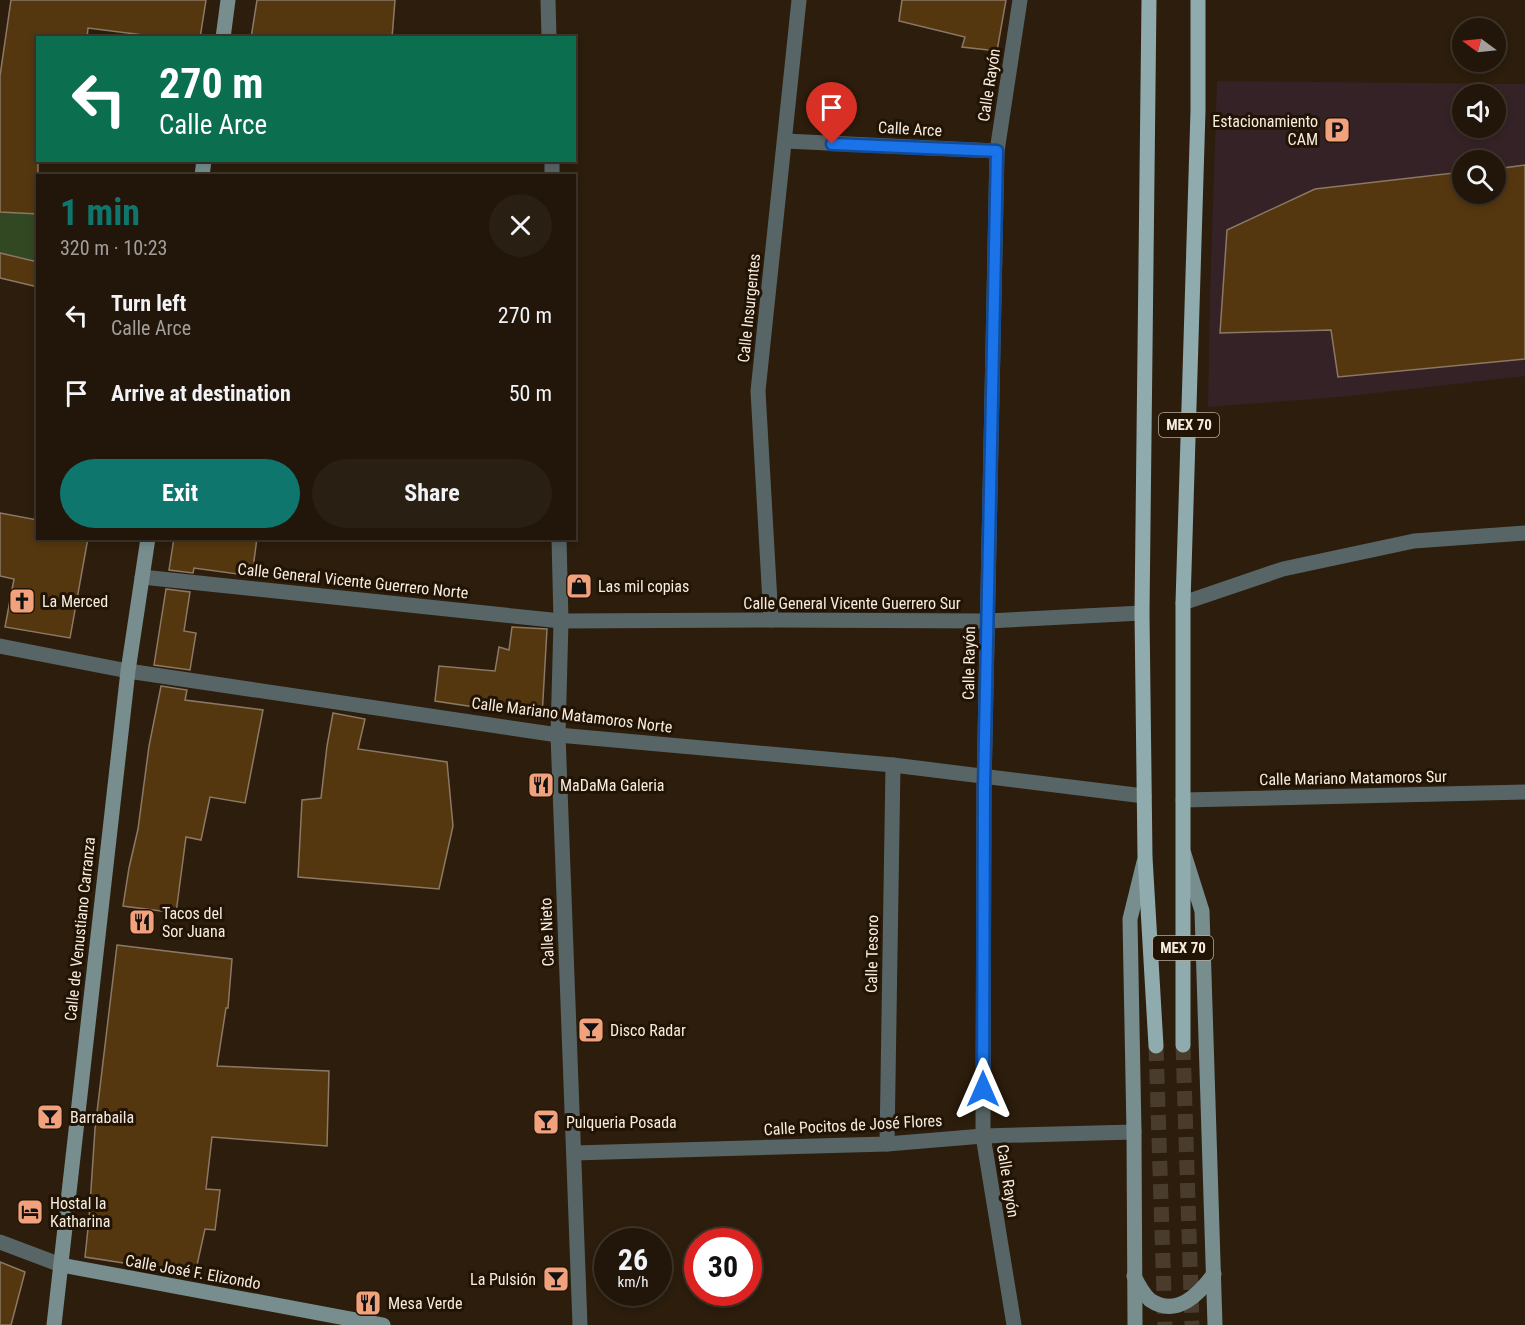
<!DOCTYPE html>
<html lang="en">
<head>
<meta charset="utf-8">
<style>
	body { margin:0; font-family:"Roboto Condensed",sans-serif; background:#291f12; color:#f1f3f6; height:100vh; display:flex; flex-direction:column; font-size:22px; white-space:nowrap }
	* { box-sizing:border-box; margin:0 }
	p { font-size:20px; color:#a29f9c }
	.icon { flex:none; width:33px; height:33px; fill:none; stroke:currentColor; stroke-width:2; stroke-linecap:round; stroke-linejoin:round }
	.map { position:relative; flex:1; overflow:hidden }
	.panel { position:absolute; left:36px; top:174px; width:540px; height:366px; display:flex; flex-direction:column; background:#211609; border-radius:0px; box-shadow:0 3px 9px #0003,0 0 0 2px #3e352a }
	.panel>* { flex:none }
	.top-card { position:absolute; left:36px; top:36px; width:540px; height:126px; border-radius:0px; box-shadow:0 3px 9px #0003,0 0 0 2px #3e352a; background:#0b6e4f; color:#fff; overflow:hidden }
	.needle { width:39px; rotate:285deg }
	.buttons { position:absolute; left:1452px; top:18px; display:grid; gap:12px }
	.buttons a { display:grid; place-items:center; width:54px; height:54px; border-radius:50%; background:#211609; box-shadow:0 3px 9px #0003,0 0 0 2px #3e352a; font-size:30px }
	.speed { position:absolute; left:594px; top:1228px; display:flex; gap:12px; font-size:30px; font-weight:700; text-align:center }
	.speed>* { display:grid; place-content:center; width:78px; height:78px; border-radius:50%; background:#211609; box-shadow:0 3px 9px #0003,0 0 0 2px #3e352a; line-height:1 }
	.speed small { font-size:15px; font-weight:400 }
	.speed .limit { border:9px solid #d22; background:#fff; color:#111 }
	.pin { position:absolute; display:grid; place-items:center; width:51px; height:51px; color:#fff; margin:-62px -26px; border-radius:50% 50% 50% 0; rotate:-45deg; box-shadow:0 0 6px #0007 }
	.pin .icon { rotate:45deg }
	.me { position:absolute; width:66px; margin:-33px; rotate:0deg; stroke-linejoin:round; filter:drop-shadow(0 0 4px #0008) }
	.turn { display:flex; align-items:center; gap:21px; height:126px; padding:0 24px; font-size:27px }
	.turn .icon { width:78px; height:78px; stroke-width:2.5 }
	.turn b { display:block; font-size:42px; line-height:51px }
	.round { display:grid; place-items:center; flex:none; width:63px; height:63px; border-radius:32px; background:#291f12 }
	.summary { display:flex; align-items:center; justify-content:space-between; height:102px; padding:0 24px }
	h1 { font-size:36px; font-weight:700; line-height:45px; color:#0f766e }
	.button { display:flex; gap:12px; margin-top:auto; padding:12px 24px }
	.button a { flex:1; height:69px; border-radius:36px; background:#0f766e; color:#fff; font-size:24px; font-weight:700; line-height:69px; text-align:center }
	.button a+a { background:#291f12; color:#f1f3f6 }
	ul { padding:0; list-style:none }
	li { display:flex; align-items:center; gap:18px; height:78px; padding:0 24px }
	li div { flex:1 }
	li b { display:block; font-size:22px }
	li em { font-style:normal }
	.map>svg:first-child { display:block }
</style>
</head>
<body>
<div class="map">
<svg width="1525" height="1325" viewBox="0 0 1525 1325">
	<rect width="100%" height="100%" fill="#2c1d0c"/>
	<path fill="#352226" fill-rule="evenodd" d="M1217 81 1525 84V376L1340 397 1208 407 1210 294ZM1462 94H1496V128H1462ZM1462 160H1496V194H1462Z"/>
	<path fill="#324823" d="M0 212 37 214V262L0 253Z"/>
	<g fill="#55370f" stroke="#8b7965" stroke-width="1.5">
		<path d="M11 0H206L200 38H143V35L88 28 87 38H38V214L0 212V76Z"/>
		<path d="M257 0H395L392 38H251Z"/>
		<path d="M902 0H1006L997 51 962 47 965 37 899 21Z"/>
		<path d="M1525 165V359L1338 377 1331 330 1220 333 1227 230 1315 189 1462 172V194H1496V169Z"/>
		<path d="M0 253 38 262V287L0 278Z"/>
		<path d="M0 513 38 520V538H88L70 638 5 627 14 579 0 576Z"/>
		<path d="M174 538H257L252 576 194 568 193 573 169 570Z"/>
		<path d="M166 589 190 592 184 631 196 633 190 670 154 665Z"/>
		<path d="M512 627 547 629 542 717 435 701 439 666 495 671 499 647 509 650Z"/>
		<path d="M161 686 187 690 185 700 263 710 245 803 210 797 201 840 186 837 176 913 123 906 129 868 138 829 149 746Z"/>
		<path d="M333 713 365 719 358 749 447 762 453 826 439 889 298 877 302 800 321 798 327 746Z"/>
		<path d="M117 945 232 959 228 1008H226L217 1066 329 1071 327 1146 212 1137 206 1189 220 1190 215 1230 205 1229 195 1274 85 1257 89 1219 95 1129Z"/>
		<path d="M0 1262 25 1272 11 1325H0Z"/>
	</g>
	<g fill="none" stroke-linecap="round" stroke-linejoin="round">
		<g stroke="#4a3c2c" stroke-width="15" stroke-dasharray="15 8" stroke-linecap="butt">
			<path d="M1183 1045 1192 1325"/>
			<path d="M1156 1046 1165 1325"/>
		</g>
		<g stroke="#586566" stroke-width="15">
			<path d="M548 0 549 38"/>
			<path d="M785 141 997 151"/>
			<path d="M552 160V176"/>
			<path d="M559 538 561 621 558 735 580 1325"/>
			<path d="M142 577 561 621 771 620 987 621 1142 613"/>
			<path d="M1183 603 1283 569 1414 541 1525 533"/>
			<path d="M771 620 758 391 799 0"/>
			<path d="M0 646 128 671 558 735 893 765 1144 796"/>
			<path d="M1183 800 1525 792"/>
			<path d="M887 1144 893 765"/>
			<path d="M574 1153 887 1144 983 1136 1134 1132"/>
			<path d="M0 1242 61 1265"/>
			<path d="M1014 1325 983 1136 984 787 997 151 1020 0"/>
		</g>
		<g stroke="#778d8e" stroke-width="15">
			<path d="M223 38 228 0"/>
			<path d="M202 176 204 160"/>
			<path d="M1184 854 1202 911 1215 1325"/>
			<path d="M61 1265 383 1325"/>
			<path d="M1134 1276C1138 1284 1143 1294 1150 1300 1177 1318 1199 1294 1214 1274"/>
			<path d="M54 1325 128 671 148 538"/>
			<path d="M1135 1325 1134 1132 1130 919 1144 862"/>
		</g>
		<g stroke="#8fabad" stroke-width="15">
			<path d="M1149 0 1142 613 1145 857 1156 1046"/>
			<path d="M1183 1045V603L1198 111V0"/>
		</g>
	</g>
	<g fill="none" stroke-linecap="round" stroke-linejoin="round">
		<defs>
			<path id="route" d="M832 144 997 151 984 787 983 1089"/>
		</defs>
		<use href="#route" stroke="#114b97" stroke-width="15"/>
		<use href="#route" stroke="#1a73e8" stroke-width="10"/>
	</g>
	<defs>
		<symbol id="parking-square" viewBox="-11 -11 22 22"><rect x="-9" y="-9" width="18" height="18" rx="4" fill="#f1a17c" stroke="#221404"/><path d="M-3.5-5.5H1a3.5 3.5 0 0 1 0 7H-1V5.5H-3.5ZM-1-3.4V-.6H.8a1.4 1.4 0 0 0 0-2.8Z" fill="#111"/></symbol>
		<symbol id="shop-square" viewBox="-11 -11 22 22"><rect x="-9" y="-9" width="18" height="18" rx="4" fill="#f1a17c" stroke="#221404"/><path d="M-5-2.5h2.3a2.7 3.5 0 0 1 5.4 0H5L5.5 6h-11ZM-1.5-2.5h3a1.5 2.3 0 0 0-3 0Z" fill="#111"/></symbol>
		<symbol id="church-square" viewBox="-11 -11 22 22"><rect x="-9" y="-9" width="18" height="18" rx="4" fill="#f1a17c" stroke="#221404"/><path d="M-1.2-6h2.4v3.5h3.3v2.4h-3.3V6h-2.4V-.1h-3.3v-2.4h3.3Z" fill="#111"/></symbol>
		<symbol id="restaurant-square" viewBox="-11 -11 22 22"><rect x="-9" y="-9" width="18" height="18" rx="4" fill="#f1a17c" stroke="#221404"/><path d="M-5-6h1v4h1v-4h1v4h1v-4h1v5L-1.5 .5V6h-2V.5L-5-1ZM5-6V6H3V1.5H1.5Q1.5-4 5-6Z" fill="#111"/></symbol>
		<symbol id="bar-square" viewBox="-11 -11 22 22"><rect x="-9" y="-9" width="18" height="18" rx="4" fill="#f1a17c" stroke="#221404"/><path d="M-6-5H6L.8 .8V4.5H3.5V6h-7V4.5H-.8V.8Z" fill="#111"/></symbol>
		<symbol id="hotel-square" viewBox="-11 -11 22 22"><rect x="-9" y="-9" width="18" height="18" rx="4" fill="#f1a17c" stroke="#221404"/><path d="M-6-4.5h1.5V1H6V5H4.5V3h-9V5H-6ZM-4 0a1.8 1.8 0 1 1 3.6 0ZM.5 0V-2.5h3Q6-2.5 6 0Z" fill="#111"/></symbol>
	</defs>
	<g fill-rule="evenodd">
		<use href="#parking-square" x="1322" y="115" width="30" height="30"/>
		<use href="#shop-square" x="564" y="571" width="30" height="30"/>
		<use href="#church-square" x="7" y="586" width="30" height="30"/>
		<use href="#restaurant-square" x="526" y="770" width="30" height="30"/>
		<use href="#restaurant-square" x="127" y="907" width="30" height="30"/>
		<use href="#bar-square" x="576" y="1015" width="30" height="30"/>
		<use href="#bar-square" x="35" y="1102" width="30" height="30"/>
		<use href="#bar-square" x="531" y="1107" width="30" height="30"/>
		<use href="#hotel-square" x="15" y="1197" width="30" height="30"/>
		<use href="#bar-square" x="541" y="1264" width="30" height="30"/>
		<use href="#restaurant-square" x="353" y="1288" width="30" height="30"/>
	</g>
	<g text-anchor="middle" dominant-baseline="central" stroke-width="6" stroke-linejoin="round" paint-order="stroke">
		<g fill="#221404" stroke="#b6ab9e" stroke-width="1.5">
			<rect x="1159" y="413" width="60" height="24" rx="4.5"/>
			<rect x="1153" y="936" width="60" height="24" rx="4.5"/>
		</g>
		<g font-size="15" font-weight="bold" fill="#f6ece0">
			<text x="1189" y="425">MEX 70</text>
			<text x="1183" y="948">MEX 70</text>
		</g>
		<g font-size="16" fill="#f6ece0" stroke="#221404">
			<text transform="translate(989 85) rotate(-81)">Calle Rayón</text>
			<text transform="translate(910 129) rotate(3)">Calle Arce</text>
			<text transform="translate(749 308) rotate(-84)">Calle Insurgentes</text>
			<text transform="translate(353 581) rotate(6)">Calle General Vicente Guerrero Norte</text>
			<text x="852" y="603">Calle General Vicente Guerrero Sur</text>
			<text transform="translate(969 663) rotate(-89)">Calle Rayón</text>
			<text transform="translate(572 715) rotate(7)">Calle Mariano Matamoros Norte</text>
			<text transform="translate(1353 778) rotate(-1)">Calle Mariano Matamoros Sur</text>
			<text transform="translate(80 929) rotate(-84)">Calle de Venustiano Carranza</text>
			<text transform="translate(547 932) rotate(-92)">Calle Nieto</text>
			<text transform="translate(872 954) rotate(-89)">Calle Tesoro</text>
			<text transform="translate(853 1125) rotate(-3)">Calle Pocitos de José Flores</text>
			<text transform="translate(1008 1181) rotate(81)">Calle Rayón</text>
			<text transform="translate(193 1272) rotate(10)">Calle José F. Elizondo</text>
		</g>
		<g font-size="16" fill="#f6ece0" stroke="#221404" text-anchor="start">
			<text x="1318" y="121" text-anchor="end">Estacionamiento<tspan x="1318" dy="18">CAM</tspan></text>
			<text x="598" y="586">Las mil copias</text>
			<text x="42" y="601">La Merced</text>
			<text x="560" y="785">MaDaMa Galeria</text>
			<text x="162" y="913">Tacos del<tspan x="162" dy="18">Sor Juana</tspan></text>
			<text x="610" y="1030">Disco Radar</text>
			<text x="70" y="1117">Barrabaila</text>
			<text x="566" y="1122">Pulqueria Posada</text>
			<text x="50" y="1203">Hostal la<tspan x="50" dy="18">Katharina</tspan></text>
			<text x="536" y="1279" text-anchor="end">La Pulsión</text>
			<text x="388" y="1303">Mesa Verde</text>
		</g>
	</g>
</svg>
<div class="buttons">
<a><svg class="needle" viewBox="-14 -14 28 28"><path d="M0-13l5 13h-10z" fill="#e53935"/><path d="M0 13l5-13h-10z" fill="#a29f9c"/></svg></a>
<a><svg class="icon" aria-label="sound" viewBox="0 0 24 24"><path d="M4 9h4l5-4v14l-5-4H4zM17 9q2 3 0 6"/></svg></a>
<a><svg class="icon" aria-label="search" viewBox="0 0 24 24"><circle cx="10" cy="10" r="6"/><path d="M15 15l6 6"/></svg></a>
</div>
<div class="speed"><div>26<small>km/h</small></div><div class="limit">30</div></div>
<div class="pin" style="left:832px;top:144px;background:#d93025"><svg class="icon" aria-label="arrive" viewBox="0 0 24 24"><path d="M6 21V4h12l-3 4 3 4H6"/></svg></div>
<svg class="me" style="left:983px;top:1089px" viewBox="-20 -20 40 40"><path d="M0-17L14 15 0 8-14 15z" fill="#1a73e8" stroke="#fff" stroke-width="4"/></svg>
<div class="top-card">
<div class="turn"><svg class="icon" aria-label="left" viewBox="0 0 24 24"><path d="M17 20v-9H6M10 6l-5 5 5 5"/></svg><div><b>270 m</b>Calle Arce</div></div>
</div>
<section class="panel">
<div class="summary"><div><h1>1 min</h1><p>320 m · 10:23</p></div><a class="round"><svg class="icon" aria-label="close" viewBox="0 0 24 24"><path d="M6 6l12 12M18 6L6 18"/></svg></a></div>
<ul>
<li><svg class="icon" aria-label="left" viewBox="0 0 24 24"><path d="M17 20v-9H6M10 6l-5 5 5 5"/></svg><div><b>Turn left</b><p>Calle Arce</p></div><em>270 m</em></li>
<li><svg class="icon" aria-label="arrive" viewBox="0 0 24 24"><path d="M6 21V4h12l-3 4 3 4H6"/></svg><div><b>Arrive at destination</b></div><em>50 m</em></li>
</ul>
<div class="button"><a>Exit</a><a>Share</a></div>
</section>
</div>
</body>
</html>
